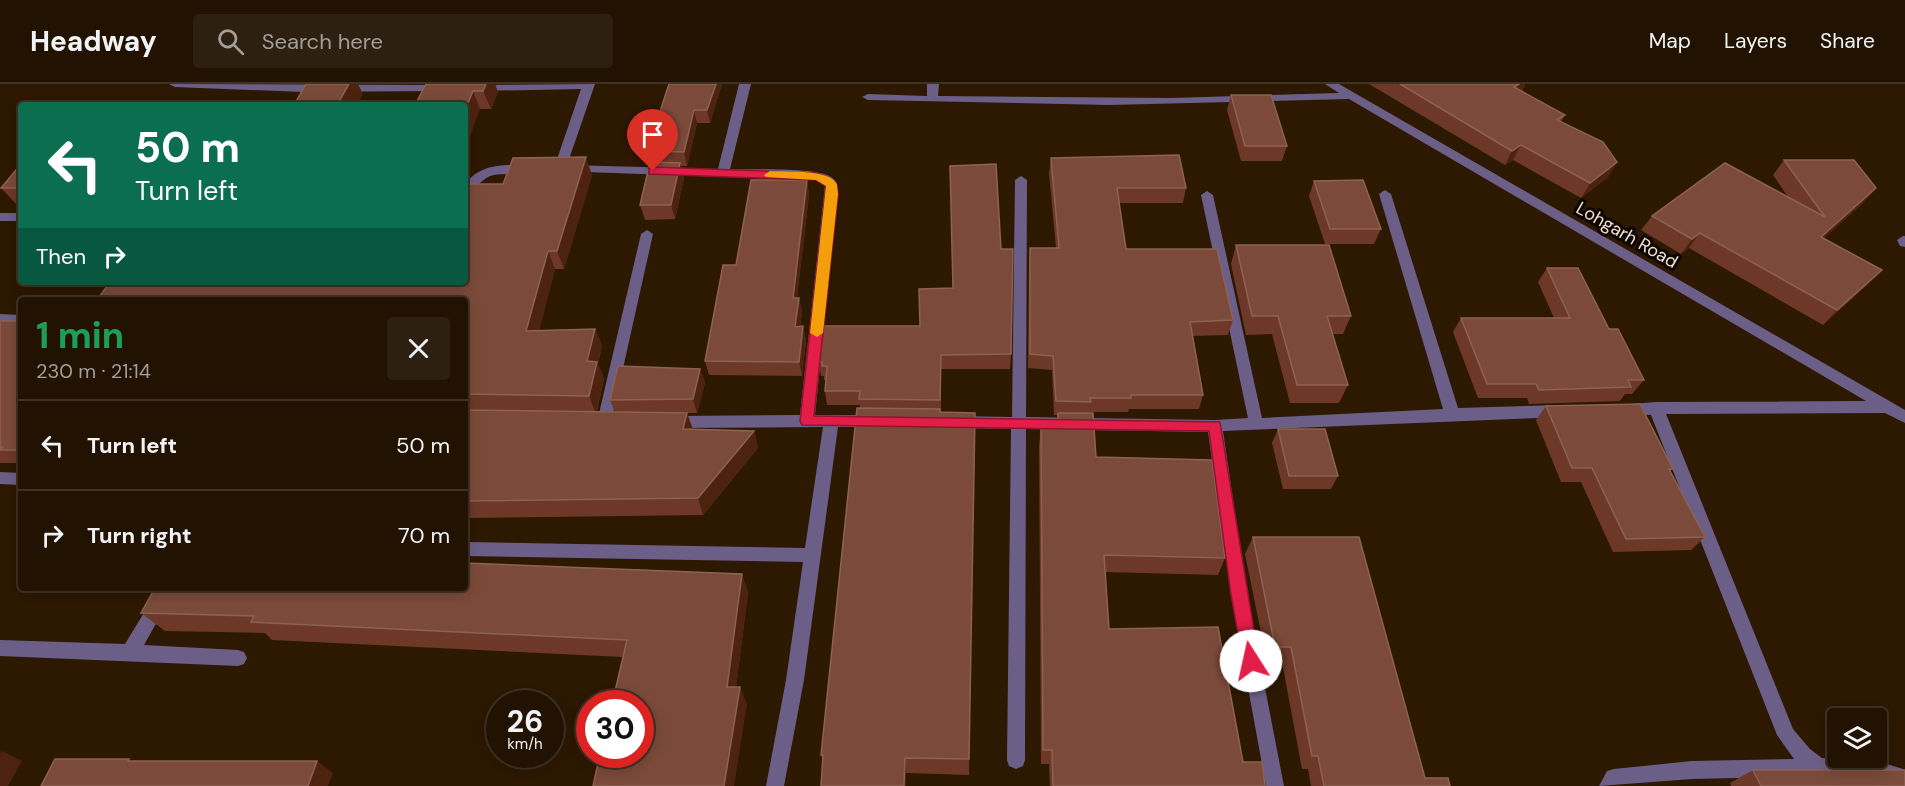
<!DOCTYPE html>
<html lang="en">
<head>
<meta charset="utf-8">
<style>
	body { margin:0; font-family:"DM Sans",sans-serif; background:#2e2011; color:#f1f3f6; height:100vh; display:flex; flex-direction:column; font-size:22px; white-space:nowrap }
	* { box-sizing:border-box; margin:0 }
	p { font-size:20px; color:#a29e99 }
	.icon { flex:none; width:33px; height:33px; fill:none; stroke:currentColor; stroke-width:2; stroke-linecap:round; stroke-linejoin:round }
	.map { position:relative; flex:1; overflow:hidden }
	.panel { position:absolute; left:18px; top:213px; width:450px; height:294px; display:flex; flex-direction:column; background:#221202; border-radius:6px; box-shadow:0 3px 15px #0003,0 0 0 2px #3f3224 }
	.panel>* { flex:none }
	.top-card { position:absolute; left:18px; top:18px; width:450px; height:183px; border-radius:6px; box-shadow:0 3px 15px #0003,0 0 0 2px #3f3224; background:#0b6e4f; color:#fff; overflow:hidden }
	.buttons { position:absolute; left:1827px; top:624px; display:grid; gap:12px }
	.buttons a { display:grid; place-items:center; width:60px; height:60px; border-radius:6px; background:#221202; box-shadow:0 3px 15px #0003,0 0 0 2px #3f3224; font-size:30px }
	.speed { position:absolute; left:486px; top:606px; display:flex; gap:12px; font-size:30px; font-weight:700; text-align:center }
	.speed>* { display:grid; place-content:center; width:78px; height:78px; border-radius:50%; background:#221202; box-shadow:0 3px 15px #0003,0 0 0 2px #3f3224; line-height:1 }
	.speed small { font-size:15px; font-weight:400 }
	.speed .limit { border:9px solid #d22; background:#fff; color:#111 }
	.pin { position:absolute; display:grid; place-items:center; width:51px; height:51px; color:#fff; margin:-62px -26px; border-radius:50% 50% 50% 0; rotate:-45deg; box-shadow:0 0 6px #0007 }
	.pin .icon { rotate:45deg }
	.me { position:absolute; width:66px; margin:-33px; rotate:350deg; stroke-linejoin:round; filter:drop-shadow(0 0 4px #0008) }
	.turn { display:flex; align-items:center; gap:21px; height:126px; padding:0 18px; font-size:27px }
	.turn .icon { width:78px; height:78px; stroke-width:2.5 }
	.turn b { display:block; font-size:42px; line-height:51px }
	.then { display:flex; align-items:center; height:57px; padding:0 18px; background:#0003; gap:12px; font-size:22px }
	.round { display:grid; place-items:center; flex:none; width:63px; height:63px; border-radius:6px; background:#2e2011 }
	.headline { display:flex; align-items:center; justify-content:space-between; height:102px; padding:0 18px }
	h1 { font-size:36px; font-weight:800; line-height:45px; color:#1e9e55 }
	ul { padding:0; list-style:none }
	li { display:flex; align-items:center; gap:18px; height:90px; padding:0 18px; border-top:2px solid #3f3224 }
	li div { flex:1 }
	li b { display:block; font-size:22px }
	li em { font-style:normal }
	header { display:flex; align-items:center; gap:36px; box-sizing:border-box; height:84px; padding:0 30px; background:#221202; border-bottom:2px solid #3f3224 }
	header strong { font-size:28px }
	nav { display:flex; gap:33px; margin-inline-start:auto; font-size:21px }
	.search { width:420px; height:54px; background:#2e2011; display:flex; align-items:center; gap:15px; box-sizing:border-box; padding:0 21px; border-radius:6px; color:#a29e99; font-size:22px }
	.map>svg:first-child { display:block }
</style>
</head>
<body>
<header>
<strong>Headway</strong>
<div class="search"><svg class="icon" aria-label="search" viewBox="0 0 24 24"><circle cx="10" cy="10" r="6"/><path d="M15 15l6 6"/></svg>Search here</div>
<nav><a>Map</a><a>Layers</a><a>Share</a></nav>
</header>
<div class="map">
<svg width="1905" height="702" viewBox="0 0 1905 702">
	<rect width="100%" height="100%" fill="#2d1802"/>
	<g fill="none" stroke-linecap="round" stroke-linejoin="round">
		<g fill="#6b5f88" fill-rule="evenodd">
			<path d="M169 0 441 1 447 4 441 7 303 8 175 3Z"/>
			<path d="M595 0 567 81 718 85 739 0H751L730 85C751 86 817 83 831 93 837 97 837 103 838 110L815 331H876L881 333 883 337 881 341 876 343H838L804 596 784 702H766L786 596 803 478 465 472V458L805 464 823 343 672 344 667 342 665 338 667 334 672 332 800 331 825 101 815 96 556 87 554 84 581 5 477 7 471 4 477 1Z"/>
			<path d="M927 0H939L938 12 1170 14 1339 9 1325 0H1339L1905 326V339L1885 329 1666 330 1793 645 1810 665 1822 674 1877 677 1903 685 1905 702H1896L1877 696 1824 692 1692 695 1599 702 1607 687 1614 685 1692 677 1794 675 1777 651 1651 331 1617 329 1615 325 1617 321 1656 318 1866 317 1349 15 1109 21 868 16 862 13 868 10 927 12Z"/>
			<path d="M528 81 532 82V88C500 96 491 78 469 114L465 115V100C481 79 504 81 528 81Z"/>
			<path d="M1021 92 1027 96 1026 333 1215 336 1248 334 1201 111 1207 107 1213 111 1262 334 1443 325 1379 110 1385 106 1391 110 1458 324 1562 321 1567 323 1569 327 1567 331 1562 333 1223 347 1247 511 1284 702H1266L1231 511 1208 348 1026 345 1025 676 1023 682 1016 685 1009 682 1007 676 1011 345 954 344 949 342 947 338 949 334 954 332 1012 333 1015 96Z"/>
			<rect x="0" y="129" width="21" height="8"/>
			<path d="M647 146 653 150 611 338 609 342H599L597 338 641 150Z"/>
			<path d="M1903 152H1905V163L1900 162 1897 156Z"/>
			<path d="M0 230 21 231V241L0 240Z"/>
			<path d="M0 388 21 389V401L0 400Z"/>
			<path d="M159 504H176L144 561 238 566 244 568 247 574 244 580 238 582 0 572V556L125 560Z"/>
		</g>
	</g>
	<g fill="#6d3827">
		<path d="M426 0 498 8 491 25H480Z"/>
		<path d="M669 0H722L710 39H697L687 82H681L684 94 675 135 645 136 640 121 650 78 647 67Z"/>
		<path d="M1369 0H1525L1522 7 1565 31 1561 38 1617 78 1608 93 1581 114 1513 76 1505 81Z"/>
		<path d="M1231 11 1287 62 1282 77H1241L1227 26Z"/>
		<path d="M1051 74 1186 104 1183 119H1119L1126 165 1233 236 1228 251 1193 252 1203 311 1199 325H1129L1128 328H1089V329L1096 373 1225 474 1218 491 1105 488 1109 545 1243 678 1265 702H1050L1049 680H1041L1039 361 1041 343 1056 342 1057 331H1054L1052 286 1028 284 1029 179 1030 164H1056L1049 89Z"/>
		<path d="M1784 76 1863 119 1824 154 1868 200 1823 241 1689 164 1681 170 1641 146 1652 132 1788 113 1773 91Z"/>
		<path d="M21 80V122H18L1 104Z"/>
		<path d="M592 91 564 185H555L539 246 595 245 602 262 598 280 604 295 597 327 615 328 610 316 700 285 705 299 697 329H687L693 345 754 347 758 364 703 431 465 434V216L110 198H418L417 200 503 100Z"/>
		<path d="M807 96 809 111 797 214H799L802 229 800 243 803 242 806 257 802 292 709 291 705 277 736 181Z"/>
		<path d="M1314 97 1381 145 1374 160H1325L1309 112Z"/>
		<path d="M1236 161 1351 232 1343 250H1332L1348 301 1339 319H1290L1272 250 1246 251 1231 180Z"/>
		<path d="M1001 165 1011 270 1010 285H941V328L969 675V691L906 689 823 678 821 671 860 324V321H827L825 307 826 296H824V292H821L819 278 920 242 953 204Z"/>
		<path d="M1547 184 1609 245 1644 296 1632 310H1625L1620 317 1529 320 1527 314H1478L1453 248 1461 234H1554L1538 198Z"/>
		<path d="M21 235V383H20L16 379H0V237H20Z"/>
		<path d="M1546 322 1673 385 1670 387 1705 453 1691 466 1613 468 1581 398H1561L1536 336Z"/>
		<path d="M1278 345 1338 392 1331 405H1283L1272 359Z"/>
		<path d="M1253 453 1425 694 1450 702H1311L1308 685H1302L1282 578H1267L1245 470Z"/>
		<path d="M742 490 748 509 736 603 747 620 623 573 272 556 265 549 165 547 141 529Z"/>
		<path d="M1753 686 1905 702H1731L1730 699Z"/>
	</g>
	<g fill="#4d2310">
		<path d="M349 0H358L363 10 357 21H337Z"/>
		<path d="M486 0H495L498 8 491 25 483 7Z"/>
		<path d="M716 0H722L710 39 707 26Z"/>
		<path d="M1519 0H1525L1520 10 1514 3Z"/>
		<path d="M473 7 480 25 465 66V26Z"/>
		<path d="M694 26 697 39 687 82 684 68Z"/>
		<path d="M1521 61 1513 76 1505 81 1512 67Z"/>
		<path d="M586 73 592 91 564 185 557 167Z"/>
		<path d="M1617 78 1608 93 1581 114 1590 99Z"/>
		<path d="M680 79 684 94 675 135 671 121Z"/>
		<path d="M807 96 809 111 795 229 793 214Z"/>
		<path d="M1876 104 1863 119 1809 168 1821 153Z"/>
		<path d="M1700 149 1689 164 1681 170 1692 155Z"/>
		<path d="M548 167 555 185 535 264 526 247Z"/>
		<path d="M1882 186 1868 200 1823 241 1837 226Z"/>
		<path d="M177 198H200L191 216 176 200Z"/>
		<path d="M401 198H418L412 216 401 199Z"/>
		<path d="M799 214 802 229 798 257 795 243Z"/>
		<path d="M803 242 806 257 802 292 799 278Z"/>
		<path d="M595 245 602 262 598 280 604 295 596 330 589 312 587 277Z"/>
		<path d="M700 285 705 299 697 329 693 315Z"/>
		<path d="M687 329 693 346 683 345Z"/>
		<path d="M754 347 758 364 703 431 698 414Z"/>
		<path d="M742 490 748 509 734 620 727 603Z"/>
		<path d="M740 603 747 620 734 702H724Z"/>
		<path d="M2 667 22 677 8 702H0V670Z"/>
		<path d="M905 674 906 689V702H904Z"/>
		<path d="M317 677 333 689 328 702H308Z"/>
	</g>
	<g fill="#7b4a3a" stroke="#8d6252" stroke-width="1.5">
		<path d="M306 0H349L337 21H294Z"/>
		<path d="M426 0H486L483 7H473L465 26V21H415Z"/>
		<path d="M669 0H716L707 26H694L684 68 647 67Z"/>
		<path d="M1400 0H1519L1514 3 1565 31 1557 36 1603 58 1617 78 1590 99 1521 61 1512 67Z"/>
		<path d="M1231 11H1271L1287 62H1245Z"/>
		<path d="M1179 71 1186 104H1117L1126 165H1217L1233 236 1190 238 1203 311H1131V314H1090L1091 318 1056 317 1053 272 1030 270V164H1059L1051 74Z"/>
		<path d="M586 73 557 167H548L526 247 595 245 587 277 597 278 589 312 465 310V216H97L110 198H177L176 200 193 199 194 198H401V199L418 200 419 198H465V100H503L513 74Z"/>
		<path d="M1784 76H1854L1876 104 1821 153 1882 186 1837 226 1700 149 1692 155 1652 132 1725 79 1825 133Z"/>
		<path d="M650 78 680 79 671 121H640Z"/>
		<path d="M21 80V104H1Z"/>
		<path d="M996 80 1001 165H1013L1011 270 941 271 940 316 859 315 860 307H825L827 282H822V278H819L823 242H920L919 205 953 204 950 82Z"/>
		<path d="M751 96H807L793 214H799L795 243 803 242 799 278 705 277 723 181H736Z"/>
		<path d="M1363 96 1381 145H1330L1314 97Z"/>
		<path d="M1236 161H1329L1351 232H1327L1348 301H1297L1278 232H1252Z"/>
		<path d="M1547 184H1578L1609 245H1618L1644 296H1628L1631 303 1539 306 1536 300H1487L1461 234H1570Z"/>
		<path d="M21 235V366H0L2 363H0V237H20Z"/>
		<path d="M618 282 700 285 693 315 610 316Z"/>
		<path d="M1640 320 1673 385H1669L1705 453 1626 455 1592 384H1572L1546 322Z"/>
		<path d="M857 324 940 325V328L975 329 969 675 905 674 904 702H821L823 671H821Z"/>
		<path d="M465 326 687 329 683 345 754 347 698 414 465 417Z"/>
		<path d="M1058 329H1093L1096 373 1212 376 1225 474 1104 471 1109 545 1218 543 1243 678H1262L1265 702H1053L1052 666H1043L1041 343 1058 342Z"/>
		<path d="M1278 345H1325L1338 392H1289Z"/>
		<path d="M1253 453H1359L1425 694H1448L1450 702H1324L1318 672H1312L1291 563H1275Z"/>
		<path d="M465 479 742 490 727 603H740L724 702H593L600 670H640V620H612L627 556 251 538 254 532 141 529 155 504H465Z"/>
		<path d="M55 675H129L128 677H317L308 702H41Z"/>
		<path d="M1753 686H1905V702H1761Z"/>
	</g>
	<path fill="#e11d48" stroke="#92132f" stroke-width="1.5" d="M653 83 816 89C830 93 837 95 838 110L814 332 1220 338 1259 577 1257 582 1251 584 1245 582 1243 577 1231 511 1209 347 802 341 800 337 826 102 816 96 649 90V84Z"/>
	<path fill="#f59e0b" d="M770 87C785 88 830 85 837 100 837 101 838 109 838 110L823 249 817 253 810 249 826 102 816 96 766 93 764 91Z"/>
	<g text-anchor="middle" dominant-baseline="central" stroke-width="6" stroke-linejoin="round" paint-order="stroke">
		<g font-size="18" fill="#f0e1d4" stroke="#0e0601">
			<text transform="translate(1627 151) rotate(30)">Lohgarh Road</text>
		</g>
	</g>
</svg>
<div class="buttons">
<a><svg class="icon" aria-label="layers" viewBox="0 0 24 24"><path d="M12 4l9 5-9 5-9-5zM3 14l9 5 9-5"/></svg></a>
</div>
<div class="speed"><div>26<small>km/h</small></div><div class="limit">30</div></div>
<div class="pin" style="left:653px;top:87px;background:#d93025"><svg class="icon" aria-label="arrive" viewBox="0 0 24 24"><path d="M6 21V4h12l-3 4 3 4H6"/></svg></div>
<svg class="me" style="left:1251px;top:577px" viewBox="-20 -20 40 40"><circle r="19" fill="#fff"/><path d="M0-13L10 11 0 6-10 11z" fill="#e11d48"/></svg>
<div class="top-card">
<div class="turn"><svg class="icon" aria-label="left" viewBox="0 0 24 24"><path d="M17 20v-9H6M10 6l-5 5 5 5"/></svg><div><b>50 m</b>Turn left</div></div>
<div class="then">Then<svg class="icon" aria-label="right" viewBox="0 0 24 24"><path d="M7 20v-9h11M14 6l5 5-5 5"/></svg></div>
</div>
<section class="panel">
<div class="headline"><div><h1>1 min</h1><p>230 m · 21:14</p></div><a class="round"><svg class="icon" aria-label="close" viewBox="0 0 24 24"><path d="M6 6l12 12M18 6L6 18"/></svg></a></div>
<ul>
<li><svg class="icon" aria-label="left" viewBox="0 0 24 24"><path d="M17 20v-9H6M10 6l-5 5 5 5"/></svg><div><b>Turn left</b></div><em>50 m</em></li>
<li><svg class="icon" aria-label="right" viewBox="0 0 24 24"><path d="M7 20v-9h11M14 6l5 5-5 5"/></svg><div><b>Turn right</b></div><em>70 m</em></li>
</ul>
</section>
</div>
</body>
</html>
